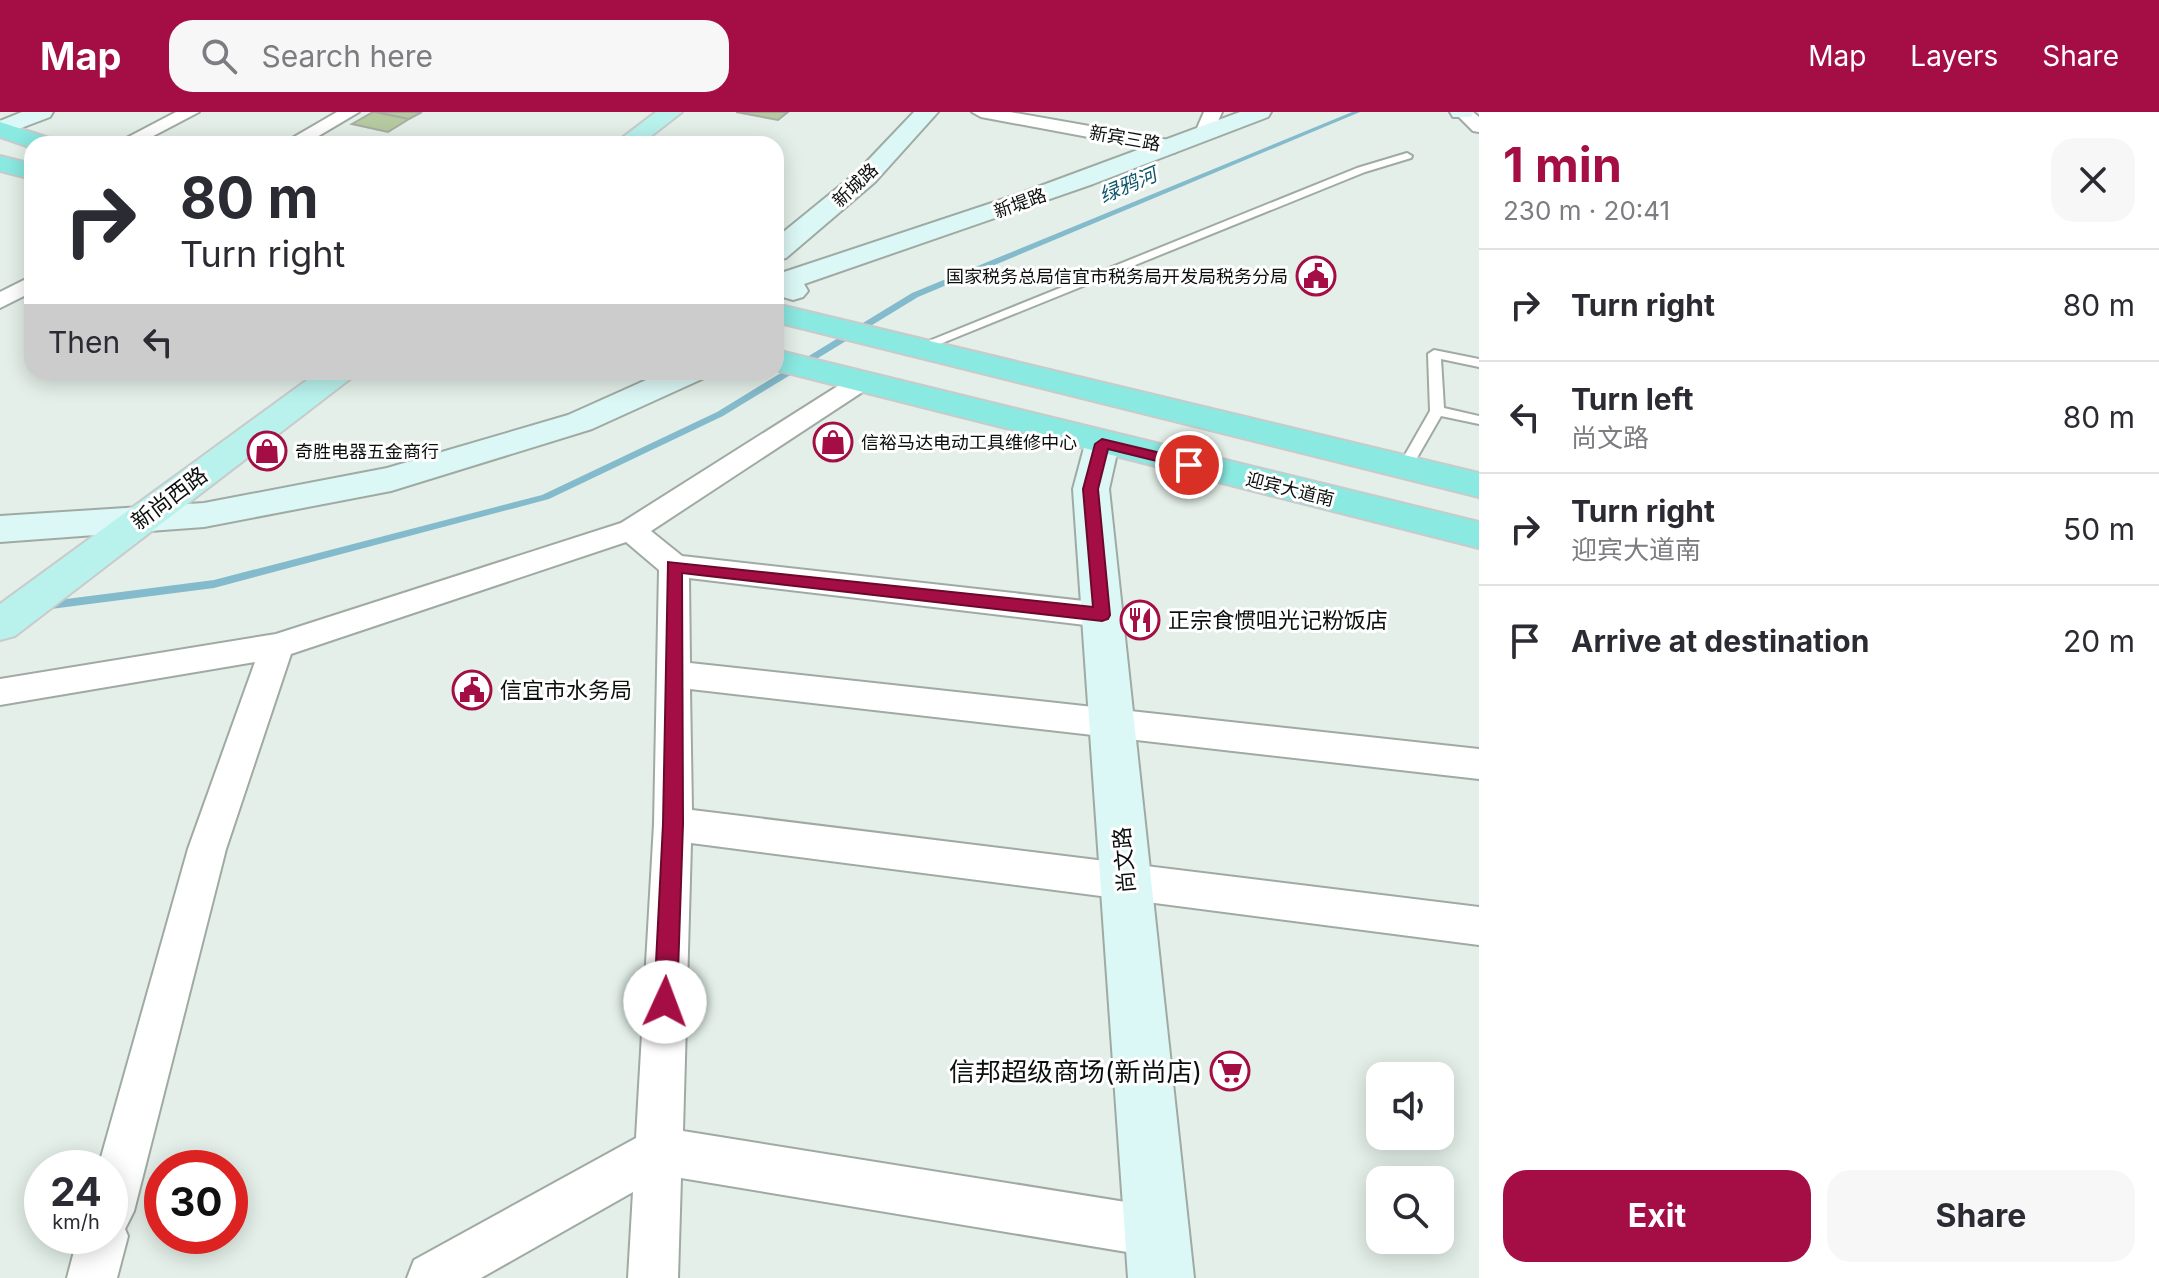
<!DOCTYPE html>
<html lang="en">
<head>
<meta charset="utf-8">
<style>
	body { margin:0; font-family:Inter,"Noto Sans SC",sans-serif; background:#f7f7f7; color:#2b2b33; height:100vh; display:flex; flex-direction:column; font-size:30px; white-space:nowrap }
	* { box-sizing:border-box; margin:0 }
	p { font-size:26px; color:#7c7c81 }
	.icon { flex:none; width:44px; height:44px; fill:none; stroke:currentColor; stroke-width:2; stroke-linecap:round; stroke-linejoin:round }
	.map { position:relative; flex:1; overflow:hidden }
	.side { display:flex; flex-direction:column; background:#fff; width:680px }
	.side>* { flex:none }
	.hud { position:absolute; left:24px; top:24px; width:760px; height:244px; border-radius:24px; box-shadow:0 4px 20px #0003; background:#fff; color:#2b2b33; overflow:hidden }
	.tools { position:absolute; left:1366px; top:950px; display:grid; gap:16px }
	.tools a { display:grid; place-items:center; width:88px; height:88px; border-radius:16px; background:#fff; box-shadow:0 4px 20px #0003; font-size:40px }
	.speed { position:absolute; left:24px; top:1038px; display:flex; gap:16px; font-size:40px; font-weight:700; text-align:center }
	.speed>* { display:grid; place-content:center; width:104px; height:104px; border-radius:50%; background:#fff; box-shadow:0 4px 20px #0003; line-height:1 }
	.speed small { font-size:20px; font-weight:400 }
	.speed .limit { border:12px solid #d22; background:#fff; color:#111 }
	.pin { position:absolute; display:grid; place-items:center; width:68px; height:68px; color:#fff; margin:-34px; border:4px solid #fff; border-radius:50%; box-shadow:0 2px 8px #0007 }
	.me { position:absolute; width:88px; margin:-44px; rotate:2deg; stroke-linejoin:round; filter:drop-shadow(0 0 6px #0008) }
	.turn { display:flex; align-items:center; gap:28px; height:168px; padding:0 24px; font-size:36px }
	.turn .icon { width:104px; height:104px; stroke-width:2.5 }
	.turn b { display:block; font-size:56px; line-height:68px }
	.then { display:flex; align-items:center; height:76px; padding:0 24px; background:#0003; gap:16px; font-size:30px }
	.round { display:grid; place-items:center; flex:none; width:84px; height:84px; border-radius:24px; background:#f7f7f7 }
	.overview { display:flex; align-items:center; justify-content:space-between; height:136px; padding:0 24px }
	h1 { font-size:48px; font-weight:700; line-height:60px; color:#a50e44 }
	.primary-button { display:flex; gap:16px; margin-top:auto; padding:16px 24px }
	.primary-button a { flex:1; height:92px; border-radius:24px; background:#a50e44; color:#fff; font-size:32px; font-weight:700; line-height:92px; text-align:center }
	.primary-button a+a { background:#f7f7f7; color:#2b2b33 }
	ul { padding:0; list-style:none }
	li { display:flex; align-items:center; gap:24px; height:112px; padding:0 24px; border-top:2px solid #e1e1e2 }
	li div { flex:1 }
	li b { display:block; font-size:30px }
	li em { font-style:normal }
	header { display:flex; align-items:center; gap:48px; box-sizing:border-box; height:112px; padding:0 40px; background:#a50e44; color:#fff }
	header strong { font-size:38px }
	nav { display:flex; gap:44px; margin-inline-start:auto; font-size:28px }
	.search { width:560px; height:72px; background:#f7f7f7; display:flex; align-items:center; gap:20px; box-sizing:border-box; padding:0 28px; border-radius:24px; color:#7c7c81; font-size:30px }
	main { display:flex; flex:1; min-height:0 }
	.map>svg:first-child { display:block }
</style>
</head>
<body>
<header>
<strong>Map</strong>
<div class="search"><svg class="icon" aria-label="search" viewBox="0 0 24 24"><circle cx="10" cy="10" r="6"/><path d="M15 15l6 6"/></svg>Search here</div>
<nav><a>Map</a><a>Layers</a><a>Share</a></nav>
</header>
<main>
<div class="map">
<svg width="1479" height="1166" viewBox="0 0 1479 1166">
	<rect width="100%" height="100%" fill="#e3efe8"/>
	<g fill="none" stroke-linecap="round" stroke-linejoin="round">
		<path fill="#84bbcc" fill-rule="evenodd" d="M1352 0H1360L918 185 723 304 549 387 214 476 43 498 37 494 43 490 214 468 542 383 717 300 912 181Z"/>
	</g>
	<g fill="#b6caa0" stroke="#a8ada3" stroke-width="2">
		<path d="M373 0H376L409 7 388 20 352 12Z"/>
		<path d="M376 0H422L409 7Z"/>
		<path d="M736 0H788L778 8Z"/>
	</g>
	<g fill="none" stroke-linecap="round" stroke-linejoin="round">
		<defs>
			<g id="lane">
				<path d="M1407 41 1412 44 1411 46 1365 60 920 240 909 237 1357 56Z"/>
				<path d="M1434 238 1479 247V255L1441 247 1444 296 1479 304V312L1441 304 1410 358H1400L1398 355 1430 299 1428 242Z"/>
			</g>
			<g id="street">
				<path d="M176 0H199L138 32H115Z"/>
				<path d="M337 0H359L305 32H282Z"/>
				<path d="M972 0H1010L1174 29 1183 35 1174 41 981 5Z"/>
				<path d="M1204 0H1222L1212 23 1203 28 1194 23Z"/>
				<path d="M1454 0H1473L1479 5V20L1473 19Z"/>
				<path d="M32 164V180L0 196V180Z"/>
				<path d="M861 262 870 265 874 270 870 275 651 419 682 444 1102 491 1113 495 1118 503 1113 511 1102 515 689 466 690 551 1479 637V667L690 577 692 698 1479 795V833L691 731 683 1019 1157 1095 1174 1103 1182 1120 1174 1137 1157 1145 681 1066 678 1166H628L633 1080 481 1166H407L414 1148 636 1026 654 712 659 458 626 430 291 542 226 737 134 1099 125 1117 128 1124 117 1166H67L78 1124H110V1056H98L188 737 255 550 0 593V567L276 522 621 411 852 265Z"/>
			</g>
			<g id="secondary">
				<path d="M22 0H53L50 5 0 24V9Z"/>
				<path d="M914 0H938L875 70 786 146 776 148V126L857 60Z"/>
				<path d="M1240 0H1271L1268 5 1093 72 804 172 808 179 803 185 793 188 783 185 776 174 778 162 1016 83Z"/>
				<path d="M1450 0H1474L1471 5H1453Z"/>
				<path d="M664 260H707L702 267 592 317 391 379 204 415 0 430V404L204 391 387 356 568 303Z"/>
				<path d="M1102 321 1114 324 1119 332 1109 377 1194 1166H1128L1073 377 1085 332 1090 324Z"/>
			</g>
			<g id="primary">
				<path d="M656 0H682L641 32H614Z"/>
				<path d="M318 260H355L350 267 15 524 0 528V492Z"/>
			</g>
			<g id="highway">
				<path d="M0 10 52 27 56 32H32V36L0 25Z"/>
				<path d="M0 44 32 52V67L0 59Z"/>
				<path d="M776 192 1479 361V385L776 210Z"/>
				<path d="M776 238 1479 410V436L776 258Z"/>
			</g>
		</defs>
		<use href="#lane" stroke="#9faaa3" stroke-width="4"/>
		<use href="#street" stroke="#9faaa3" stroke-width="4"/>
		<use href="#secondary" stroke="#9faaa3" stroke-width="4"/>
		<use href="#primary" stroke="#c9caca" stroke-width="4"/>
		<use href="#highway" stroke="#c9caca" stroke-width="4"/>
		<path stroke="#7e8681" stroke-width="3" stroke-dasharray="2 2" stroke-linecap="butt" d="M75 27 94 32"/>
		<use href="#lane" fill="#fff" fill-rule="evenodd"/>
		<use href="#street" fill="#fff" fill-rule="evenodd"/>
		<use href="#secondary" fill="#dcf8f6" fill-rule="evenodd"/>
		<use href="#primary" fill="#b9f2ed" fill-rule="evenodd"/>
		<use href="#highway" fill="#8ae9e1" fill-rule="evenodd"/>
	</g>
	<path fill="#a50e44" stroke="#6b092c" stroke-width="2" d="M1102 327 1194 349 1197 353 1189 357 1108 337 1098 377 1110 503 1108 507 1102 509 682 461 683 712 677 890 673 898 665 901 657 898 654 890 663 712 668 450 1093 495 1083 377 1095 332Z"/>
	<defs>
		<symbol id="civic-ring" viewBox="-11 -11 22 22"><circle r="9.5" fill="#fff" stroke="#a50e44" stroke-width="1.5"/><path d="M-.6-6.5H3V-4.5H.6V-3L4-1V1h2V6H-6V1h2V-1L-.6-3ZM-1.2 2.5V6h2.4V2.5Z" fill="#a50e44"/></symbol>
		<symbol id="shop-ring" viewBox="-11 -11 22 22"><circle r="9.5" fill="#fff" stroke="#a50e44" stroke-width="1.5"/><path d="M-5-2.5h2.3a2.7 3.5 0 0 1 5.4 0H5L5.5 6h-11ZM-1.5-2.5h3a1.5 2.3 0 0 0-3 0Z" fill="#a50e44"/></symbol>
		<symbol id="restaurant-ring" viewBox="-11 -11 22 22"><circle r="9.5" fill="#fff" stroke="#a50e44" stroke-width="1.5"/><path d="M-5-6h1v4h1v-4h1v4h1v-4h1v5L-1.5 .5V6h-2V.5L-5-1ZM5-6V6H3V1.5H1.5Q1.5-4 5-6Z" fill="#a50e44"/></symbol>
		<symbol id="supermarket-ring" viewBox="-11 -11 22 22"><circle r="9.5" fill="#fff" stroke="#a50e44" stroke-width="1.5"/><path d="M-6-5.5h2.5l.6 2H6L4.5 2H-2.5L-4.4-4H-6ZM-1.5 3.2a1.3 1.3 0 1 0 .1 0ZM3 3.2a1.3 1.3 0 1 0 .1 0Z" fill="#a50e44"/></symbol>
	</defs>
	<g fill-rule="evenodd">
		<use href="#civic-ring" x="1294" y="142" width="44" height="44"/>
		<use href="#shop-ring" x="811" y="308" width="44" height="44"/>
		<use href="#shop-ring" x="245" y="317" width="44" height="44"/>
		<use href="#restaurant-ring" x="1118" y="486" width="44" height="44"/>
		<use href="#civic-ring" x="450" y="556" width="44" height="44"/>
		<use href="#supermarket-ring" x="1208" y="937" width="44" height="44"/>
	</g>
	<g text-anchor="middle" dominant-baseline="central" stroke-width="6" stroke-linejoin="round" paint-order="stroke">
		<g font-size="18" fill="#0b0f0d" stroke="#fff">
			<text transform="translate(1125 26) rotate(10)">新宾三路</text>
			<text transform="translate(855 73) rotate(-43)">新城路</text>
			<text transform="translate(1020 91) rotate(-20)">新堤路</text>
			<text transform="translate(1290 377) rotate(14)">迎宾大道南</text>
		</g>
		<g font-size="18" fill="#0b0f0d" stroke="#fff" text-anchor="start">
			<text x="1288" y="164" text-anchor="end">国家税务总局信宜市税务局开发局税务分局</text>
			<text x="861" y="330">信裕马达电动工具维修中心</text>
			<text x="295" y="339">奇胜电器五金商行</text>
		</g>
		<g font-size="20" font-style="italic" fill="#0c586a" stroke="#fff">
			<text transform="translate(1128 73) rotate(-23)">绿鸦河</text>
		</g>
		<g font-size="22" fill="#0b0f0d" stroke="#fff">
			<text transform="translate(169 386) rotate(-37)">新尚西路</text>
			<text transform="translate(1124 748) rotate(-95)">尚文路</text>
		</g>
		<g font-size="22" fill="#0b0f0d" stroke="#fff" text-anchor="start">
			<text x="1168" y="508">正宗食惯咀光记粉饭店</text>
			<text x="500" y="578">信宜市水务局</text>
		</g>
		<g font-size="26" fill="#0b0f0d" stroke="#fff" text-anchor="end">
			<text x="1202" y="959">信邦超级商场(新尚店)</text>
		</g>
	</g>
</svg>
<div class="tools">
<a><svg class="icon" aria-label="sound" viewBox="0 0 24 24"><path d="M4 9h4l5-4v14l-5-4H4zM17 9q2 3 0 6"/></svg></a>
<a><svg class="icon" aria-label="search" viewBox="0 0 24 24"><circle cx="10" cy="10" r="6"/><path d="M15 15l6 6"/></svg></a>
</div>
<div class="speed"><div>24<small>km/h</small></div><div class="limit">30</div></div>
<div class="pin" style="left:1189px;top:353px;background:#d93025"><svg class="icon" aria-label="arrive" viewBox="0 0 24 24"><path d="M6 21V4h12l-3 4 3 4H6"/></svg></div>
<svg class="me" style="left:665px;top:890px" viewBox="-20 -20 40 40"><circle r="19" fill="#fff"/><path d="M0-13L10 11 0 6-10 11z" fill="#a50e44"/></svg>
<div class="hud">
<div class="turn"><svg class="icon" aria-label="right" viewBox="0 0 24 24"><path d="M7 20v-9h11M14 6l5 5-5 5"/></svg><div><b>80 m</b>Turn right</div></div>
<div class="then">Then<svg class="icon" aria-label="left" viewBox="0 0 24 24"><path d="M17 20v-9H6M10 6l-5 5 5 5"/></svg></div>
</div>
</div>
<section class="side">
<div class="overview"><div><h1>1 min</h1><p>230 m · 20:41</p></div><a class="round"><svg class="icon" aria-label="close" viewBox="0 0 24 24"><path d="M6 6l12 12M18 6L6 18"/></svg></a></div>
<ul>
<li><svg class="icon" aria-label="right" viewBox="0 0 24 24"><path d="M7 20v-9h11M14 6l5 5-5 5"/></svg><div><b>Turn right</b></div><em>80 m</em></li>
<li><svg class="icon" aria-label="left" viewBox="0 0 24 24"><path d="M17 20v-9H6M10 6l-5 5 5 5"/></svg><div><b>Turn left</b><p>尚文路</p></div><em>80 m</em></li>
<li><svg class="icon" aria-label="right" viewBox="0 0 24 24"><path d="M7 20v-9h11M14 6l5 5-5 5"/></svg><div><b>Turn right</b><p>迎宾大道南</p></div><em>50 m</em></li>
<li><svg class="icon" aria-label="arrive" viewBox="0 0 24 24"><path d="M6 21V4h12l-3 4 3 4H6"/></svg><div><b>Arrive at destination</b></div><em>20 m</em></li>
</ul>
<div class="primary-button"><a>Exit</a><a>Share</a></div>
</section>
</main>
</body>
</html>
